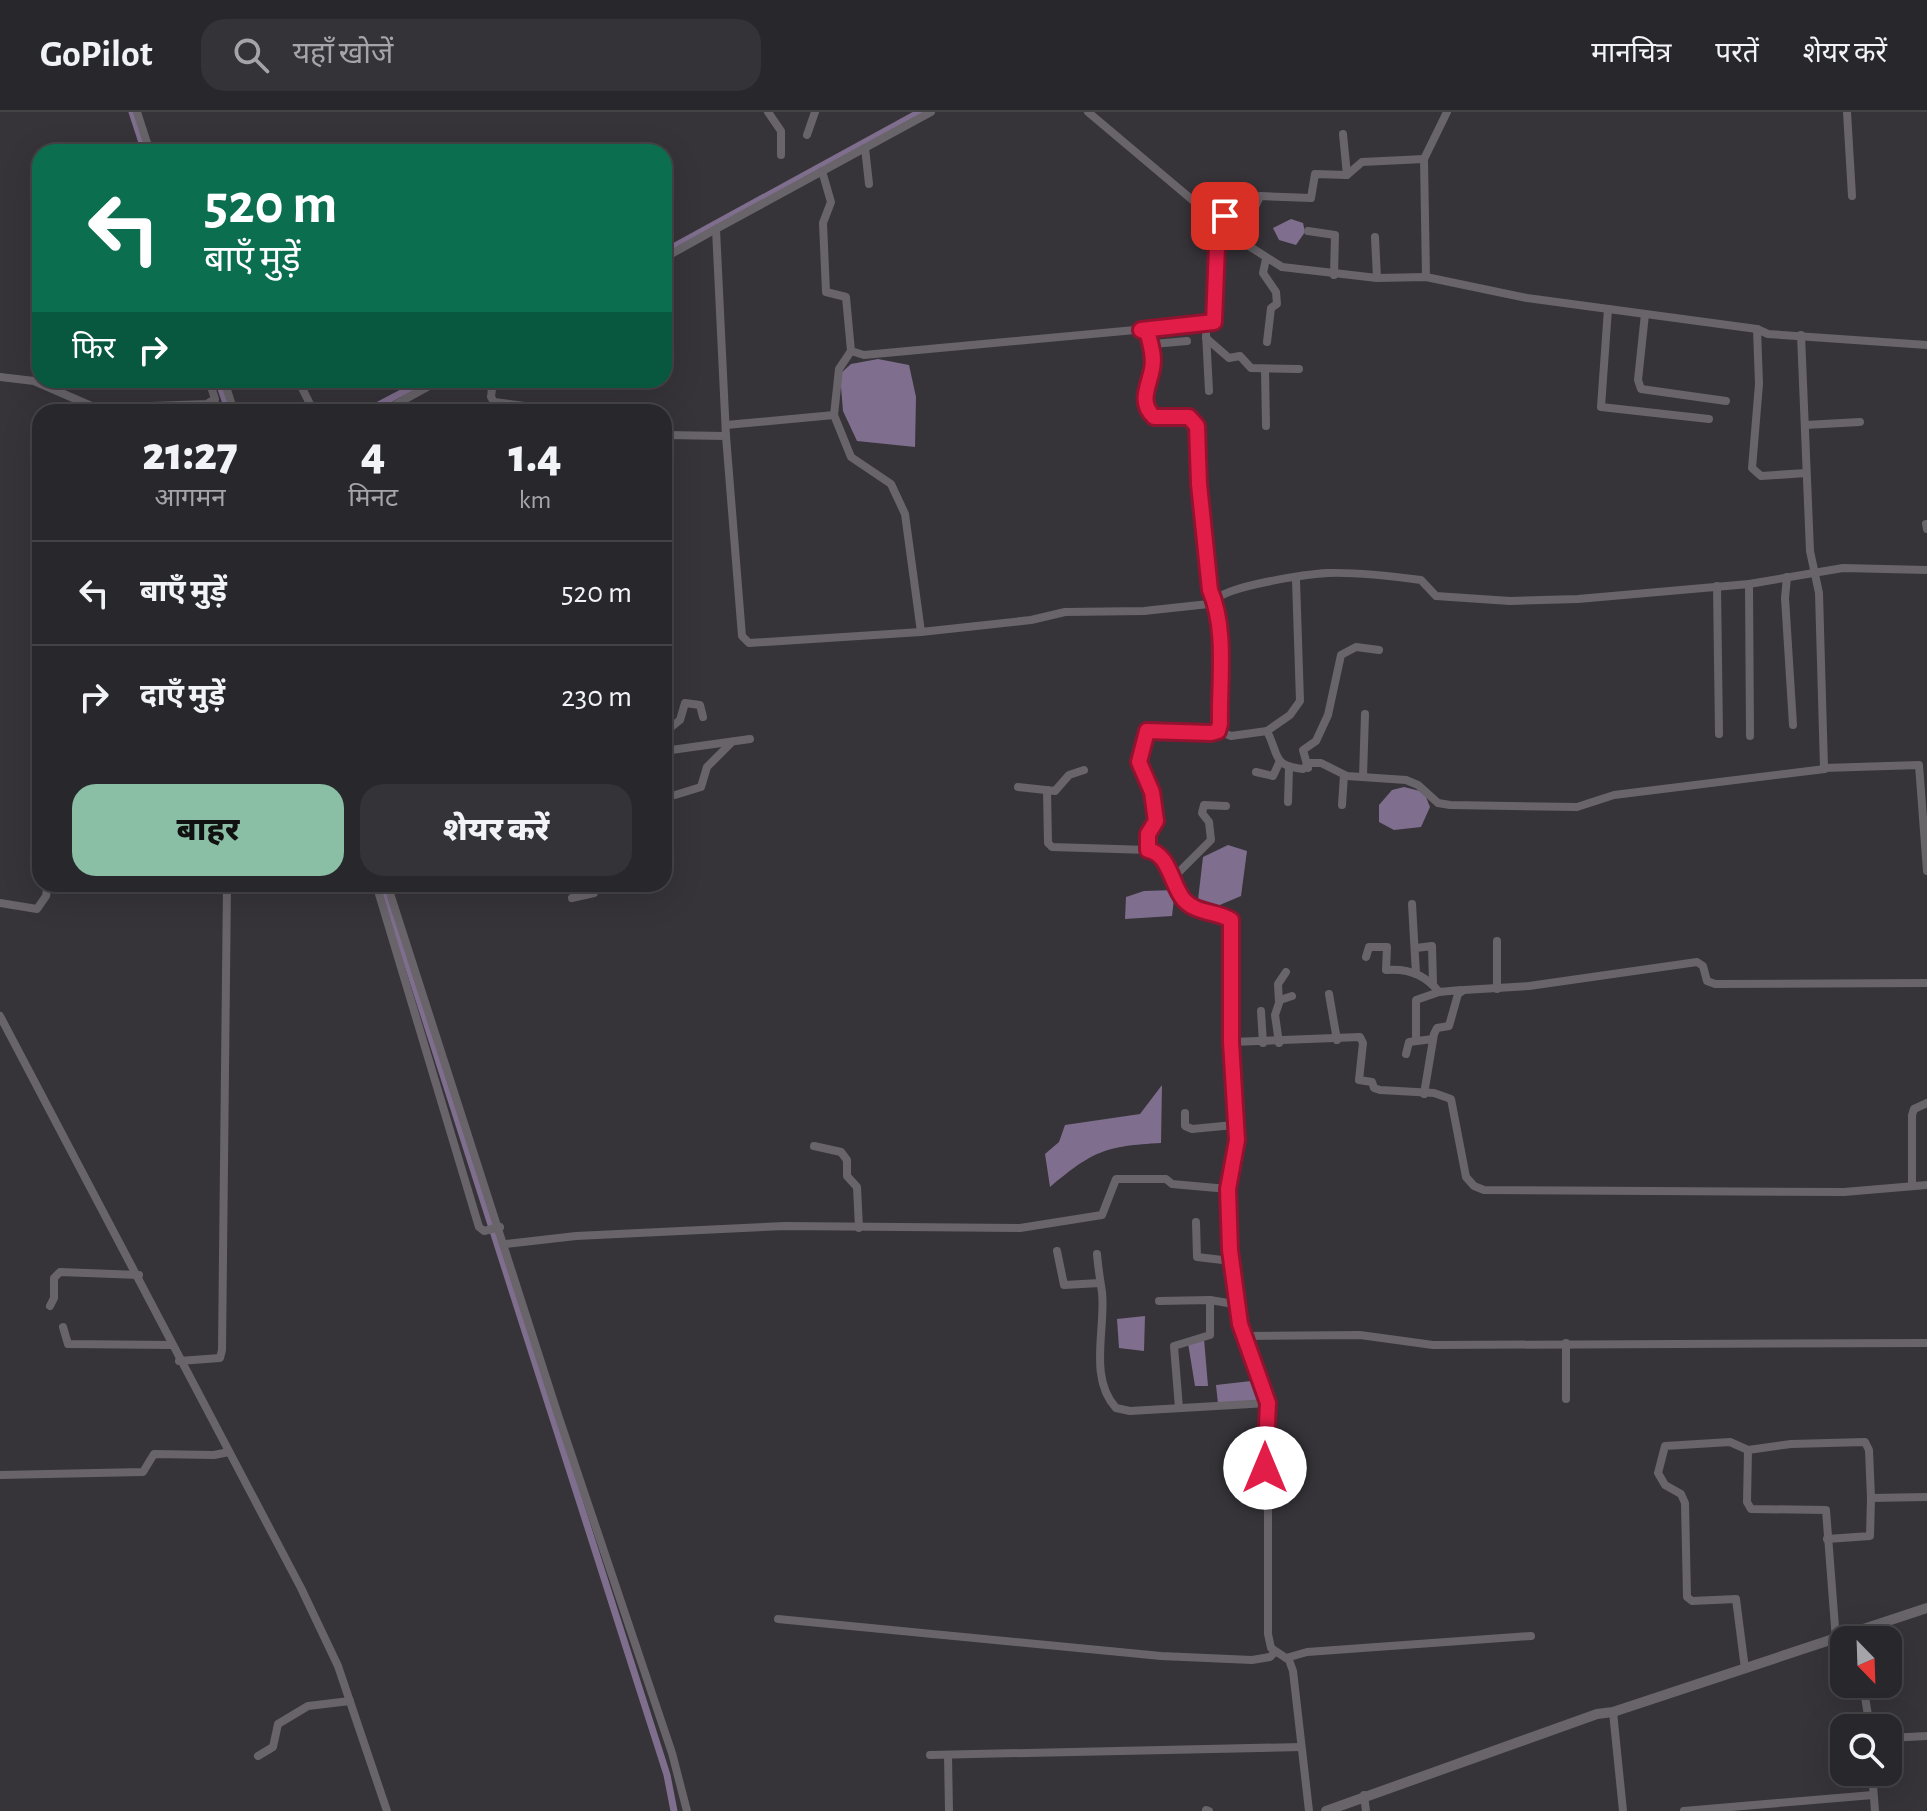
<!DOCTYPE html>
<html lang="hi">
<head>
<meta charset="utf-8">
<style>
	body { margin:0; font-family:"Alegreya Sans","Noto Sans Devanagari",sans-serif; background:#343337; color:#f1f3f6; height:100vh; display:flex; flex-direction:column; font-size:30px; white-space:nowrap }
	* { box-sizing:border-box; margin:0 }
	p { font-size:26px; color:#a5a5a9 }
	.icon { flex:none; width:44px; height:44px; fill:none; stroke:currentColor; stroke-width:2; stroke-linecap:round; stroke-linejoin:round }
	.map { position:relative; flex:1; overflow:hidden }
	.panel { position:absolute; left:32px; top:292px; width:640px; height:488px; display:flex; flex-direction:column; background:#28272b; border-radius:24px; box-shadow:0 8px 32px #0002,0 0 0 2px #444447 }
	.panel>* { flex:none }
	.guide { position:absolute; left:32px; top:32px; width:640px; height:244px; border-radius:24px; box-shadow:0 8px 32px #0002,0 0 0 2px #444447; background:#0b6e4f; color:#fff; overflow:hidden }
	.needle { width:52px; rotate:157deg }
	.tools { position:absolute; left:1830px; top:1514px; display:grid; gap:16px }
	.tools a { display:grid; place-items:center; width:72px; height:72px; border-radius:16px; background:#28272b; box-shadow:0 8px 32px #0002,0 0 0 2px #444447; font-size:40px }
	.pin { position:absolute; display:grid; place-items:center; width:68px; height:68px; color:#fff; margin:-34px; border-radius:16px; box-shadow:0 4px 12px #0006 }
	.me { position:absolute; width:88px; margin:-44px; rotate:0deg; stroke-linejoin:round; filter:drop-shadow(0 0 6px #0008) }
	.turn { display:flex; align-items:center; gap:28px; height:168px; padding:0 40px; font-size:36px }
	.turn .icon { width:104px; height:104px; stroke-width:2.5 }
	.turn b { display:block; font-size:56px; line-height:68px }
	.then { display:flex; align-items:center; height:76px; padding:0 40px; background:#0003; gap:16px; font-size:30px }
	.eta { display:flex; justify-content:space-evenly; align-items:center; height:136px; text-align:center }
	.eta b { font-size:48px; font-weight:800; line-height:56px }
	.cta { display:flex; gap:16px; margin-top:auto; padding:16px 40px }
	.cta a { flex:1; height:92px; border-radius:24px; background:#8abfa5; color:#111; font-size:32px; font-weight:800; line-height:92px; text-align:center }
	.cta a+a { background:#343337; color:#f1f3f6 }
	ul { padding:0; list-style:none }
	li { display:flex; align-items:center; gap:24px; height:104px; padding:0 40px; border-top:2px solid #444447 }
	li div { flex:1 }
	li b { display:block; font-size:30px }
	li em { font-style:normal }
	header { display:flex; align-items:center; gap:48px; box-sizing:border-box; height:112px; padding:0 40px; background:#28272b; border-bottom:2px solid #444447 }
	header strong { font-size:38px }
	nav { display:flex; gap:44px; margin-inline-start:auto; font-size:28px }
	.search { width:560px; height:72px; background:#343337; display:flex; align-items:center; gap:20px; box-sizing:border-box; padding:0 28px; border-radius:24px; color:#a5a5a9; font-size:30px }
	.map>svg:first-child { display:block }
</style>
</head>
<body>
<header>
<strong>GoPilot</strong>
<div class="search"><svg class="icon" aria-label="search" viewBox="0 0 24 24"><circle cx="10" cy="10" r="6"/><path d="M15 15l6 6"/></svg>यहाँ खोजें</div>
<nav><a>मानचित्र</a><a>परतें</a><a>शेयर करें</a></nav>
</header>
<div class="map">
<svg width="1927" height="1699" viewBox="0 0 1927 1699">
	<rect width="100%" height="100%" fill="#363439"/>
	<g fill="#7f6e8e">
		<path d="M1291 107 1303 111 1305 120 1296 133 1279 128 1273 116Z"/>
		<path d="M878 247 909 253 916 285 915 335 857 329 843 299 840 262 851 252Z"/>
		<path d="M1404 675 1424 680 1430 695 1421 715 1394 718 1379 710V693L1392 678Z"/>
		<path d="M1228 733 1247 739 1241 784 1215 795 1198 788 1203 745Z"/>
		<path d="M1175 778 1172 804 1125 807 1126 785 1144 779Z"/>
		<path d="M1162 973 1161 1031C1105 1034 1093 1039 1050 1075L1045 1042 1059 1030 1065 1013 1140 1002Z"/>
		<path d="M1145 1204 1144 1239 1119 1236 1117 1207Z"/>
		<path d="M1204 1227 1208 1274H1195L1188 1231Z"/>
		<path d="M1260 1268 1265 1289 1218 1292 1216 1273Z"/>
	</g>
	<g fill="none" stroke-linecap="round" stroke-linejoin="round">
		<g stroke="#7f6e8e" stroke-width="7">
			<path d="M132 0 145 40"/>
			<path d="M664 140 920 0"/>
			<path d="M218 268 229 300"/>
			<path d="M365 300 426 268"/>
			<path d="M382 772 667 1663 674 1699"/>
		</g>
		<g stroke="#68646a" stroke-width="8">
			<path d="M137 0 150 40"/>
			<path d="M768 0 781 19V43"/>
			<path d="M931 0 716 117 726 324 742 524 749 531 921 520 1031 508 1065 500 1144 499 1218 491 1220 612 1218 619 1211 621 1147 619 1139 650 1152 680 1156 709 1148 722V738L1052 735 1048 731 1047 678"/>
			<path d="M1088 0 1241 129 1282 155 1377 166 1426 165 1527 186 1757 217 1768 222 1927 233"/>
			<path d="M1847 0 1852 84"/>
			<path d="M1343 22 1347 63"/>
			<path d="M807 23 815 0"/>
			<path d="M865 36 869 72"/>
			<path d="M822 59 831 90 823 111 826 180 846 185 851 239 864 243 1135 218 1148 221C1150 233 1155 243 1152 257 1149 274 1137 290 1154 305H1189L1197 314 1199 372 1210 478 1215 489C1224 474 1308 462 1328 461 1358 460 1391 464 1421 468L1436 484 1510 489 1578 487 1749 472 1843 456 1927 458"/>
			<path d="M1308 119 1335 123 1334 163"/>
			<path d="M1375 125 1377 166"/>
			<path d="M664 146 716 117"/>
			<path d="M1266 147 1263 161 1276 180 1277 192 1271 196 1267 230"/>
			<path d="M1426 165 1424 47 1447 0"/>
			<path d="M1608 197 1601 295 1709 307"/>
			<path d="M1645 202 1638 268 1641 277 1726 289"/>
			<path d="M1757 217 1759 272 1752 356 1761 364 1806 361"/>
			<path d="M1142 218 1214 210 1218 109 1255 95 1260 84 1311 86 1315 62 1347 63 1362 50 1424 47"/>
			<path d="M1206 221 1209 279"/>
			<path d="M1801 223 1810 439 1819 481 1824 656 1919 653 1927 759"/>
			<path d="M1206 226 1229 246 1240 244 1251 256 1299 257"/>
			<path d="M1153 232 1187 229"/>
			<path d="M1265 257 1266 314"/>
			<path d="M0 265 34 269 96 296 207 292 215 287 209 268"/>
			<path d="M224 268 234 300"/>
			<path d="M298 268 314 300"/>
			<path d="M493 268 491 285 494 290 540 296 544 300"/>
			<path d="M226 274C244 270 256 275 273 268"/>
			<path d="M214 289 220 300"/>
			<path d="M382 300 440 268"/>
			<path d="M834 303 851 345 891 372 905 402 921 520"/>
			<path d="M726 313 834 303 839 257 851 239"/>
			<path d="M1805 313 1860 310"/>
			<path d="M664 323 726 324"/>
			<path d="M1926 412 1927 417"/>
			<path d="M1787 465 1785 486 1793 613"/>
			<path d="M1749 472 1750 624"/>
			<path d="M1717 474 1719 622"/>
			<path d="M1218 619 1231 624 1267 619C1280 644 1271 653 1303 657L1310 651H1321L1347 664 1406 668 1418 673 1438 691 1450 693 1577 695 1614 683 1825 657"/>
			<path d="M1267 619 1290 603 1300 589 1296 468"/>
			<path d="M664 621 680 608 685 591 700 593 703 605"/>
			<path d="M664 639 750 627"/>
			<path d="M1308 656 1303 638 1316 629 1328 603 1341 543 1356 535 1379 538"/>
			<path d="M1256 660 1273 664 1279 651"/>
			<path d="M1363 665 1365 602"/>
			<path d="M1018 675 1055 679 1069 663 1084 658"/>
			<path d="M675 683 701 675 707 655 732 630"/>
			<path d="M1288 690 1289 656"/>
			<path d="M1342 693 1344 663"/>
			<path d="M1148 738C1170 742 1171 773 1184 788 1197 802 1217 799 1231 808V930L1237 1028 1228 1077 1230 1138 1240 1212 1268 1291V1522L1271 1536 1289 1548 1293 1559 1309 1699"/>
			<path d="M1172 767 1211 728 1209 710 1202 701 1204 693 1226 694"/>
			<path d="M376 772 479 1115 484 1119 500 1115"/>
			<path d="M387 772 558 1303 672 1641 687 1699"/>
			<path d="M572 786 594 781V772"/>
			<path d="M0 791 37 797 46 784 48 772"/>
			<path d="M1412 792 1416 862"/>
			<path d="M1416 836 1432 834 1433 872"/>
			<path d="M1366 845 1369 835H1387L1386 858C1407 856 1425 862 1439 880L1461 878"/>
			<path d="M1497 877V829"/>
			<path d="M1329 882 1337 928"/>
			<path d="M1279 890 1278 872 1286 860"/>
			<path d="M1261 899 1263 931"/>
			<path d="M0 904 301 1476 338 1554 387 1699"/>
			<path d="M1416 928V888L1439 880"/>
			<path d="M1231 930 1360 925 1363 931 1359 968 1372 970 1374 976 1380 978 1434 981 1451 987 1466 1065 1474 1074 1484 1078 1844 1080 1927 1073"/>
			<path d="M1279 931 1275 903 1280 888 1292 884"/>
			<path d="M1406 942 1409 930 1433 927"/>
			<path d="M1424 982 1434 922 1437 916 1449 914 1458 882 1464 878 1529 874 1697 850 1703 854 1707 869 1715 872 1927 871"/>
			<path d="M1185 1001V1014L1192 1017 1234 1013"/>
			<path d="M814 1034 841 1040 847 1048V1064L857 1075 859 1116"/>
			<path d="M1912 1073V1003L1914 997 1927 991"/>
			<path d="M1196 1110 1197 1145 1231 1149"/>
			<path d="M505 1132 576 1124 785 1114 1020 1116 1102 1103 1116 1067H1166L1172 1072 1228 1077"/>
			<path d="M1057 1139 1064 1173 1100 1171"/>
			<path d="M1097 1142C1098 1155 1100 1167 1102 1180 1106 1217 1088 1265 1116 1296L1130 1299 1268 1291"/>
			<path d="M1159 1189 1210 1188 1240 1193"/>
			<path d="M50 1194 54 1186V1166L60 1160 139 1163"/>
			<path d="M63 1215 68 1232 172 1233"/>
			<path d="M1244 1224 1360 1223 1433 1233 1927 1231"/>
			<path d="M1566 1231V1287"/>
			<path d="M179 1249 220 1246 222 1238 227 772"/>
			<path d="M1179 1296 1174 1234 1210 1223V1188"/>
			<path d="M1748 1338 1791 1332 1865 1330 1869 1338 1871 1386"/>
			<path d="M0 1363 143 1360 154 1342 214 1343 229 1340"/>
			<path d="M1827 1427 1870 1424 1871 1386 1927 1385"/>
			<path d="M778 1507 1161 1544 1252 1548 1270 1545 1275 1540"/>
			<path d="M1286 1546 1307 1540 1531 1524"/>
			<path d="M1745 1557 1736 1487 1692 1489 1687 1485 1685 1391 1681 1382 1665 1373 1658 1361 1665 1334 1730 1330 1748 1338 1747 1390 1751 1397 1826 1398 1836 1528"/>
			<path d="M1863 1572 1870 1616"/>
			<path d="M1613 1600 1623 1699"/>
			<path d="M1888 1626 1927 1624"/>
			<path d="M930 1643 1301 1635"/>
			<path d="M948 1643 949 1699"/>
			<path d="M258 1644 273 1635 278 1612 308 1594 350 1589"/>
			<path d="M1872 1660 1875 1699"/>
			<path d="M1364 1683 1366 1699"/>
			<path d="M1206 1698 1209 1699"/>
			<path d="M1684 1699 1873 1683"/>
		</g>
		<path stroke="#68646a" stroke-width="10" d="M1326 1699 1597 1602 1613 1600 1927 1496"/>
	</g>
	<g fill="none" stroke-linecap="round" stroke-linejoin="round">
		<defs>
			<path id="route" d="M1225 104 1218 109 1214 210 1141 218 1148 221C1150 233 1155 243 1152 257 1149 274 1138 290 1154 305H1189L1197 314 1199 372 1210 478C1227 518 1219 567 1220 612L1218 619 1211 621 1147 619 1139 650 1152 680 1156 709 1148 722V738C1170 742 1171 773 1184 788 1197 802 1217 799 1231 808V930L1237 1028 1228 1077 1230 1138 1240 1212 1268 1291 1265 1356"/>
		</defs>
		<use href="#route" stroke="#92132f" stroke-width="20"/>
		<use href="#route" stroke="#e11d48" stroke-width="14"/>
	</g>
</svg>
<div class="tools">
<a><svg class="needle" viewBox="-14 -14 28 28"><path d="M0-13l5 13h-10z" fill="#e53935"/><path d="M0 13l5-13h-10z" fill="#a5a5a9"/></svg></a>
<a><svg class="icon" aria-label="search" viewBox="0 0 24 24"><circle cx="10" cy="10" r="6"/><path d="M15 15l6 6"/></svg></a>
</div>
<div class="pin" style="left:1225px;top:104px;background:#d93025"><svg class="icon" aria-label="arrive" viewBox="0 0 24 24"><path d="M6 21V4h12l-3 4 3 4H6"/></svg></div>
<svg class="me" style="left:1265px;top:1356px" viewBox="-20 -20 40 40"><circle r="19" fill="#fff"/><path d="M0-13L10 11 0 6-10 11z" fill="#e11d48"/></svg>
<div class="guide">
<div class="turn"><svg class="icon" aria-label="left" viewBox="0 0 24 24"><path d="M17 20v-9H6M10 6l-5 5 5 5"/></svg><div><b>520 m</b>बाएँ मुड़ें</div></div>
<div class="then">फिर<svg class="icon" aria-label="right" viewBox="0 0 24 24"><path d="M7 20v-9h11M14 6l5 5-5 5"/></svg></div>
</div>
<section class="panel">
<div class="eta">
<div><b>21:27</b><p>आगमन</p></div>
<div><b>4</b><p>मिनट</p></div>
<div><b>1.4</b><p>km</p></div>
</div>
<ul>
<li><svg class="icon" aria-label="left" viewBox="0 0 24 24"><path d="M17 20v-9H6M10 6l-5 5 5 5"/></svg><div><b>बाएँ मुड़ें</b></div><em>520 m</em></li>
<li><svg class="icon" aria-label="right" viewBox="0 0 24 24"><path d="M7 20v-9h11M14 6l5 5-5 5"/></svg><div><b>दाएँ मुड़ें</b></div><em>230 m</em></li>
</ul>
<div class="cta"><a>बाहर</a><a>शेयर करें</a></div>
</section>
</div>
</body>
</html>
